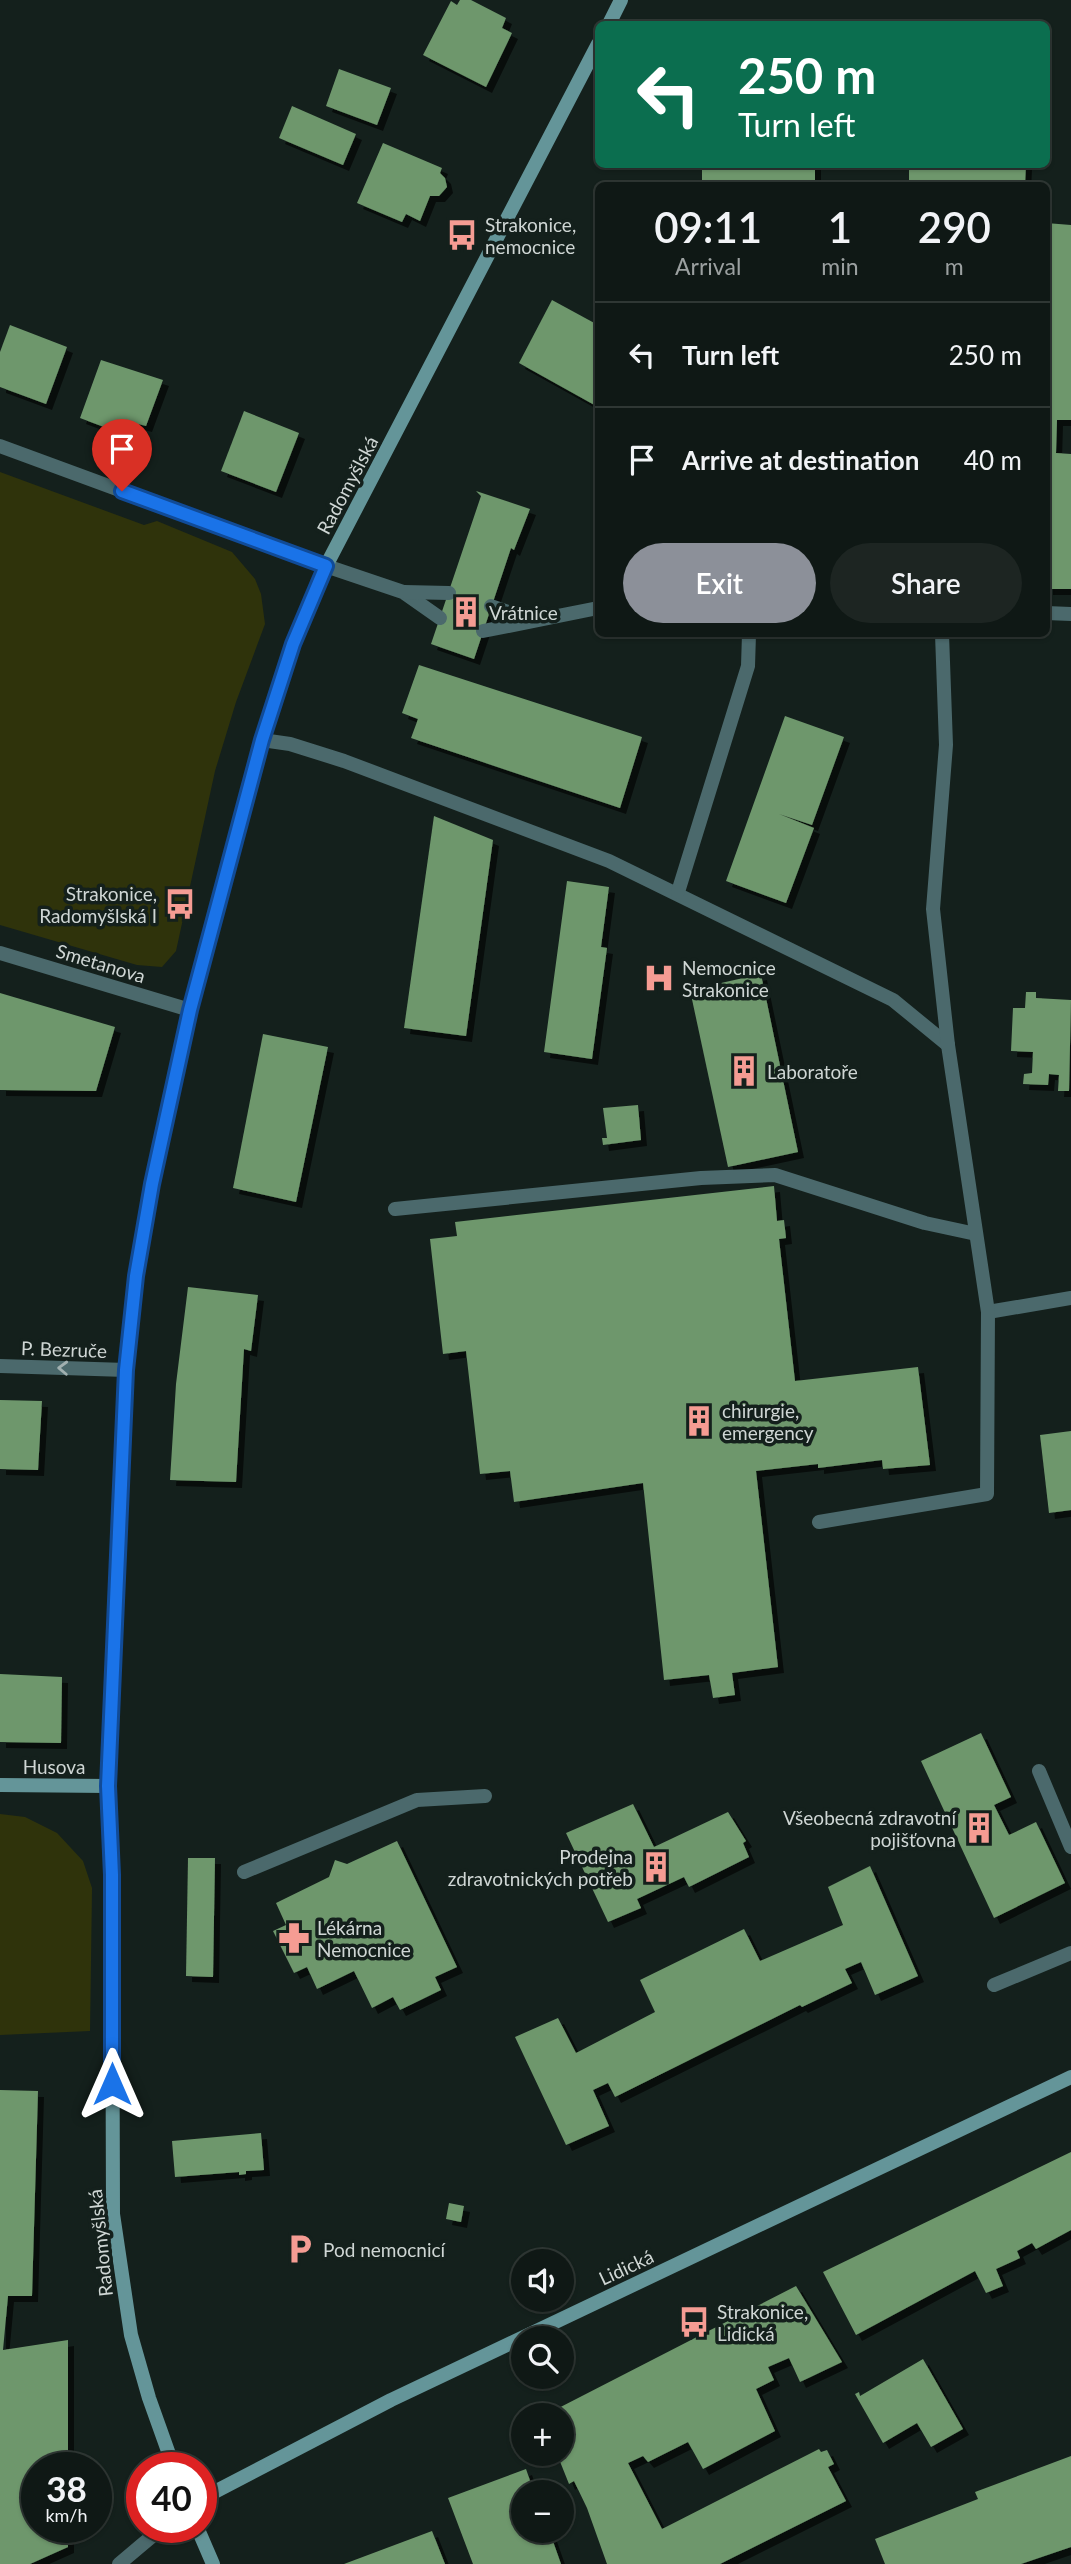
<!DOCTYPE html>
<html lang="en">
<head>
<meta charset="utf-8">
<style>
	body { margin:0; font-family:Lato,sans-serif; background:#1d2522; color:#f1f3f6; height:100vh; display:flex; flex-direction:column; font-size:26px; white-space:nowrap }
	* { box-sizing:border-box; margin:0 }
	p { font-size:23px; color:#9ba0a0 }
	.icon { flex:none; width:38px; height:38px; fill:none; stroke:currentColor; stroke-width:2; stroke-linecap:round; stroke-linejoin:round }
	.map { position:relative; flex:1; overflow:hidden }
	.side { position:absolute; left:595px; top:182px; width:455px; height:455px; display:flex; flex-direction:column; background:#0f1815; border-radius:10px; box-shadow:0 2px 5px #0004,0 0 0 2px #2f3734 }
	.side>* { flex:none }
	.guide { position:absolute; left:595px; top:21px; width:455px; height:147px; border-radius:10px; box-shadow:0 2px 5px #0004,0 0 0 2px #2f3734; background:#0b6e4f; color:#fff; overflow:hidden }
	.tools { position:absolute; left:511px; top:2249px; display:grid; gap:14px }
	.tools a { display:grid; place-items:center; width:63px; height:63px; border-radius:50%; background:#0f1815; box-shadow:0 2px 5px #0004,0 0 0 2px #2f3734; font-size:35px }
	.speed { position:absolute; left:21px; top:2452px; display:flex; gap:14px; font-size:35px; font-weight:700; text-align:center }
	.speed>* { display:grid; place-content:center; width:91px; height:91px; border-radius:50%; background:#0f1815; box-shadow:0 2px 5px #0004,0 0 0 2px #2f3734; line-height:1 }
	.speed small { font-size:18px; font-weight:400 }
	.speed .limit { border:10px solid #d22; background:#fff; color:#111 }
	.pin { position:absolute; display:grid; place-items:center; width:60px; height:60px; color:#fff; margin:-72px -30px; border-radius:50% 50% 50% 0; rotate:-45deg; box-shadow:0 0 7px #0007 }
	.pin .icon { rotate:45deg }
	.me { position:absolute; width:77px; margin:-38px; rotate:0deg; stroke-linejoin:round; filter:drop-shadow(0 0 5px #0008) }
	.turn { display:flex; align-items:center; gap:24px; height:147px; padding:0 28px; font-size:32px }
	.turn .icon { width:91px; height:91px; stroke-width:2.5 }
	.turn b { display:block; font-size:49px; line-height:60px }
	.eta { display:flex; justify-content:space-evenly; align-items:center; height:119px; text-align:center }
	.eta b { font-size:42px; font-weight:600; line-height:49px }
	.action { display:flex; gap:14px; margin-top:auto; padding:14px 28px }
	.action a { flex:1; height:80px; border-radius:42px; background:#8c9099; color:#fff; font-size:28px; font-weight:600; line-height:80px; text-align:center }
	.action a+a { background:#1d2522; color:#f1f3f6 }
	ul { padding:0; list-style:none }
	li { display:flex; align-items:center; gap:21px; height:105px; padding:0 28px; border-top:2px solid #2f3734 }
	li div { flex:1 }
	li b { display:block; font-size:26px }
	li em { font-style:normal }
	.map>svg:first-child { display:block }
</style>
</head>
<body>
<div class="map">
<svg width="1071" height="2564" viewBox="0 0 1071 2564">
	<defs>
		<filter id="shadow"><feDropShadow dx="6" dy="6" stdDeviation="0" flood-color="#0009"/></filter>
	</defs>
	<rect width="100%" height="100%" fill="#14201c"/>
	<g fill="#2f330b">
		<path d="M0 472 144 525 157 521 232 552 255 579 261 594 265 624 236 702 215 771 176 951 162 967 137 965 0 925Z"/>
		<path d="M0 1814 25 1817 57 1833 83 1861 92 1888 90 2031 0 2035Z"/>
	</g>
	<g fill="#6e976c" filter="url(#shadow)">
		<path d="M460 0H471L506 18 502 28 512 33 486 87 423 55 451 1 457 5Z"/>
		<path d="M339 69 391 88 377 125 326 106Z"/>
		<path d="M292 106 356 134 343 165 279 138Z"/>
		<path d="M383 143 442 168 440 173 445 178 447 187 439 196H430L420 221 406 214 402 222 357 203Z"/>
		<rect x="702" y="164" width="113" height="22"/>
		<path d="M909 164H1026L1025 185 912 181 909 185Z"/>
		<path d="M1046 223 1071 225V420H1057L1056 453 1071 454V589H1047Z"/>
		<path d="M552 300 598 325V407L519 363Z"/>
		<path d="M10 325 67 347 46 404 0 387V352Z"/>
		<path d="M101 360 163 380 146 426 138 424 133 438 80 418Z"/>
		<path d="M244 411 299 433 276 492 221 471Z"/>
		<path d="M476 491 530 509 514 550 511 548 474 659 431 644 481 496Z"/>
		<path d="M419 665 642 737 620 808 411 738 418 719 402 713Z"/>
		<path d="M785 716 844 737 812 825 779 814 814 828 786 903 726 881Z"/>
		<path d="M434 816 493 840 466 1036 404 1028Z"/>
		<path d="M567 881 609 887 601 947 607 948 592 1059 544 1052Z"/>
		<path d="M761 974 798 1152 728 1167 690 990Z"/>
		<path d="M1026 992H1036V998L1071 1000 1069 1091H1058L1059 1075 1049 1074 1048 1085 1023 1084 1024 1074 1032 1073 1033 1052 1011 1051 1013 1008H1025Z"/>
		<path d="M0 993 115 1027 96 1091 0 1090Z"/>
		<path d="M263 1034 328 1047 296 1202 233 1188Z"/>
		<path d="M638 1105 641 1140 603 1145 602 1138H607L603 1108Z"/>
		<path d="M774 1186 777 1221 784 1220 786 1238 779 1239 795 1381 918 1367 930 1465 883 1469 882 1460 818 1468V1464L756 1471 778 1667 732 1673 735 1695 713 1698 709 1675 664 1680 643 1483 514 1502 510 1471 480 1474 466 1351 443 1354 430 1239 457 1236 455 1222Z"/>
		<path d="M188 1287 258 1295 251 1351 244 1349 236 1482 170 1480 176 1384Z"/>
		<path d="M0 1400 42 1401 38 1470 0 1469Z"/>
		<path d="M1071 1431V1510L1049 1513 1040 1435Z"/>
		<path d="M0 1674 62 1677 61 1743 0 1742Z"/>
		<path d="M981 1733 1011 1797 994 1805 1009 1835 1036 1822 1065 1883 994 1918 921 1761Z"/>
		<path d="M633 1804 654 1847 728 1812 746 1841 743 1843 749 1857 689 1887 684 1877 637 1899 641 1908 608 1922 566 1833Z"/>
		<path d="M397 1841 457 1967 435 1977 441 1990 400 2010 393 1997 372 2008 354 1971 317 1989 307 1967 294 1973 273 1931 286 1925 276 1903 329 1877 335 1860 347 1864Z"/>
		<path d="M188 1858H215L213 1977 186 1976Z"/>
		<path d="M870 1866 918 1976 875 1995 861 1962 845 1969 852 1983 802 2007 800 2005 615 2097 608 2083 593 2090 609 2126 566 2145 515 2037 558 2018 576 2053 655 2012 640 1980 744 1929 760 1961 843 1925 828 1887Z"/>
		<path d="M0 2090 38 2091 32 2296H8L3 2350 68 2340V2468H37V2527H68V2547L30 2564H0Z"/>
		<path d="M261 2133 264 2170 246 2171V2174L239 2175V2172L175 2177 172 2141Z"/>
		<path d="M1071 2152V2230L1036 2249 1032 2243 1017 2251 1020 2258 996 2269 1003 2286 986 2293 975 2271 856 2335 823 2272Z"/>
		<path d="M449 2203 464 2206 461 2222 446 2219Z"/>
		<path d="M796 2286 842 2362 800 2382 789 2358 768 2367 774 2380 756 2389 775 2431 703 2469 688 2442 648 2462 643 2456 628 2463 662 2529 819 2449 821 2452 827 2450 834 2464 828 2467 846 2501 720 2564H607L587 2508 574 2481 569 2484 557 2454H562V2415H545Z"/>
		<path d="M923 2359 963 2429 931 2447 917 2423 883 2443 855 2394 859 2392 860 2396Z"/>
		<path d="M1071 2456V2547L1021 2564H885L875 2539 978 2499 975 2492Z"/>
		<path d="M526 2469 534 2492H523V2530H549L561 2564H473L448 2498Z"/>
		<path d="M432 2531 445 2564H344Z"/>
	</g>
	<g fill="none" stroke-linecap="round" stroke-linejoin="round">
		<g stroke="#4b696c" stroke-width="14">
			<path d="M326 566 403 592 440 618"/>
			<path d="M404 592 449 593"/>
			<path d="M491 606 531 620"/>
			<path d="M1046 613 1071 614"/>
			<path d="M483 631 598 608"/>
			<path d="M262 740 290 744 344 761 609 861 893 1000 948 1045"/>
			<path d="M678 892 748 666 749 634"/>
			<path d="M395 1209 701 1178 775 1175 925 1223 976 1234"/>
			<path d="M988 1312 1071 1298"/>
			<path d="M819 1522 987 1494 988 1312 948 1045 933 909 946 745 942 634"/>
			<path d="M1039 1771 1071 1847"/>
			<path d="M244 1872 417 1800 485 1796"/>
			<path d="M994 1985 1071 1953"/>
		</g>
		<g stroke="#4b696c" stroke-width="14">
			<path d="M0 446 326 566"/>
			<path d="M0 953 190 1010"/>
			<path d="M0 1366 126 1370"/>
			<path d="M119 2564 163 2527"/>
		</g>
		<g stroke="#649599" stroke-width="14">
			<path d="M609 24 621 0"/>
			<path d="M0 1785 108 1786"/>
			<path d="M174 2468 149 2398 131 2335 113 2214 112 1875 108 1786 126 1370 136 1276 152 1184 190 1010 262 740 293 644 326 566 598 44"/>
			<path d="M201 2499 391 2400 1071 2077"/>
			<path d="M197 2527 213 2564"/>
		</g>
	</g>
	<defs><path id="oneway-chevron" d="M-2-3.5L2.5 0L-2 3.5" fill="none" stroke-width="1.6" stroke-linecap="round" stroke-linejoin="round" transform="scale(1.75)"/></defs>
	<use stroke="#a1b0b0" href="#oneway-chevron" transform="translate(63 1368) rotate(-178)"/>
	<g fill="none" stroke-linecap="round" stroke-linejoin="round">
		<defs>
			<path id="route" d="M112 2084V1875L108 1786 126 1370 136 1276 152 1184 190 1010 262 740 293 644 326 566 122 491"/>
		</defs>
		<use href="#route" stroke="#114b97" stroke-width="18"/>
		<use href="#route" stroke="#1a73e8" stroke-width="12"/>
	</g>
	<defs>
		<symbol id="bus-bare" viewBox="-9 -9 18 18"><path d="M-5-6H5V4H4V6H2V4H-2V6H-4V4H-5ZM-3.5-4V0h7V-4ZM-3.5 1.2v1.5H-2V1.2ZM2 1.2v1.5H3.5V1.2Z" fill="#f59c93" stroke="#14201c" stroke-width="2.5" paint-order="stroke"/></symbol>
		<symbol id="building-bare" viewBox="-9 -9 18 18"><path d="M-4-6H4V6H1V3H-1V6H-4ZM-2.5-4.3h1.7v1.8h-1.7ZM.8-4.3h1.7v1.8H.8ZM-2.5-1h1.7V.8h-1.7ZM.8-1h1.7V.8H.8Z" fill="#f59c93" stroke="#14201c" stroke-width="2.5" paint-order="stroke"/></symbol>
		<symbol id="hospital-bare" viewBox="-9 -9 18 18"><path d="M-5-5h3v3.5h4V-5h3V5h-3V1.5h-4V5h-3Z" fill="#f59c93" stroke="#14201c" stroke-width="2.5" paint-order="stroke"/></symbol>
		<symbol id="pharmacy-bare" viewBox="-9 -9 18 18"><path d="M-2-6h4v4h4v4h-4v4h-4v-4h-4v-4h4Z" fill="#f59c93" stroke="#14201c" stroke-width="2.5" paint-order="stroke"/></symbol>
		<symbol id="parking-bare" viewBox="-9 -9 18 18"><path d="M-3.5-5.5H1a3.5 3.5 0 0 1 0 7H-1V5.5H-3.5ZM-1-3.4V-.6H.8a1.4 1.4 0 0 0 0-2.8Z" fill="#f59c93" stroke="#14201c" stroke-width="2.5" paint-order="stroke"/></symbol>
	</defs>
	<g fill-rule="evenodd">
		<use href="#bus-bare" x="440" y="213" width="44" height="44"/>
		<use href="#building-bare" x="444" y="590" width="44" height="44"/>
		<use href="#bus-bare" x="158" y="882" width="44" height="44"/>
		<use href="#hospital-bare" x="637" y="956" width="44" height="44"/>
		<use href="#building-bare" x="722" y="1049" width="44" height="44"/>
		<use href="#building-bare" x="677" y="1399" width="44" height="44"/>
		<use href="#building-bare" x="957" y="1806" width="44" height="44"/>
		<use href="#building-bare" x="634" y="1845" width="44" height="44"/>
		<use href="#pharmacy-bare" x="272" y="1916" width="44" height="44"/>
		<use href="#parking-bare" x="278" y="2227" width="44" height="44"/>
		<use href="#bus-bare" x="672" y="2300" width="44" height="44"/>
	</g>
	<g text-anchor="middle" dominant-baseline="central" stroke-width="7" stroke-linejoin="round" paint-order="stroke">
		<g font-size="19" fill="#cfd6d4" stroke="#14201c" text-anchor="start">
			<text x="485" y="224">Strakonice,<tspan x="485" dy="22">nemocnice</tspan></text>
			<text x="489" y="612">Vrátnice</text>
			<text x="157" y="893" text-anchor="end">Strakonice,<tspan x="157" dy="22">Radomyšlská I</tspan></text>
			<text x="682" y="967">Nemocnice<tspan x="682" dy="22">Strakonice</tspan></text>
			<text x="767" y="1071">Laboratoře</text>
			<text x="722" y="1410">chirurgie,<tspan x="722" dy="22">emergency</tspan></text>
			<text x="956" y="1817" text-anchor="end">Všeobecná zdravotní<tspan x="956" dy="22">pojišťovna</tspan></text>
			<text x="633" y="1856" text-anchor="end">Prodejna<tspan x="633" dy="22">zdravotnických potřeb</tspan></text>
			<text x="317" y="1927">Lékárna<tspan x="317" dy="22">Nemocnice</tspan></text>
			<text x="323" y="2249">Pod nemocnicí</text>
			<text x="717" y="2311">Strakonice,<tspan x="717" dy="22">Lidická</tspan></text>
		</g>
		<g font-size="19" fill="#cfd6d4" stroke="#14201c">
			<text transform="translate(347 485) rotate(-62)">Radomyšlská</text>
			<text transform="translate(101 963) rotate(17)">Smetanova</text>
			<text transform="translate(64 1349) rotate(2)">P. Bezruče</text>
			<text x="54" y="1766">Husova</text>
			<text transform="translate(100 2243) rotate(-96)">Radomyšlská</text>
			<text transform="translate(626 2267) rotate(-25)">Lidická</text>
		</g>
	</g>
</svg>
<div class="tools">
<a><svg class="icon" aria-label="sound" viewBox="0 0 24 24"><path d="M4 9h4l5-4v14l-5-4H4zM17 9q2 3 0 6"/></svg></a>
<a><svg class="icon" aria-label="search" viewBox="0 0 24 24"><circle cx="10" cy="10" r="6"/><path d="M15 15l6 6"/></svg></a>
<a>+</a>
<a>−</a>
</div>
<div class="speed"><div>38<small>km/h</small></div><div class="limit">40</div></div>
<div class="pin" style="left:122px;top:491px;background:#d93025"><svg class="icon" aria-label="arrive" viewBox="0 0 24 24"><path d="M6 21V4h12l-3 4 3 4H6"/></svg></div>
<svg class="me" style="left:112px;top:2084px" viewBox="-20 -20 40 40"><path d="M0-17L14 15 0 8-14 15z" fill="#1a73e8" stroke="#fff" stroke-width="4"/></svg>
<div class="guide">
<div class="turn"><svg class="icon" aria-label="left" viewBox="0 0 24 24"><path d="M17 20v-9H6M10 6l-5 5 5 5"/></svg><div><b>250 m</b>Turn left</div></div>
</div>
<section class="side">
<div class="eta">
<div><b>09:11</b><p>Arrival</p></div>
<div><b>1</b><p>min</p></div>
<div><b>290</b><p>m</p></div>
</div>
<ul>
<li><svg class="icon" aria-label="left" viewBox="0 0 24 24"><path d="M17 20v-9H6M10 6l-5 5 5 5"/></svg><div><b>Turn left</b></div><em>250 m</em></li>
<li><svg class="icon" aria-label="arrive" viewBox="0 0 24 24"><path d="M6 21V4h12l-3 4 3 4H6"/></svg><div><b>Arrive at destination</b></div><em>40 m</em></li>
</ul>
<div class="action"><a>Exit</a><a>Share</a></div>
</section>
</div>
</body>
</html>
